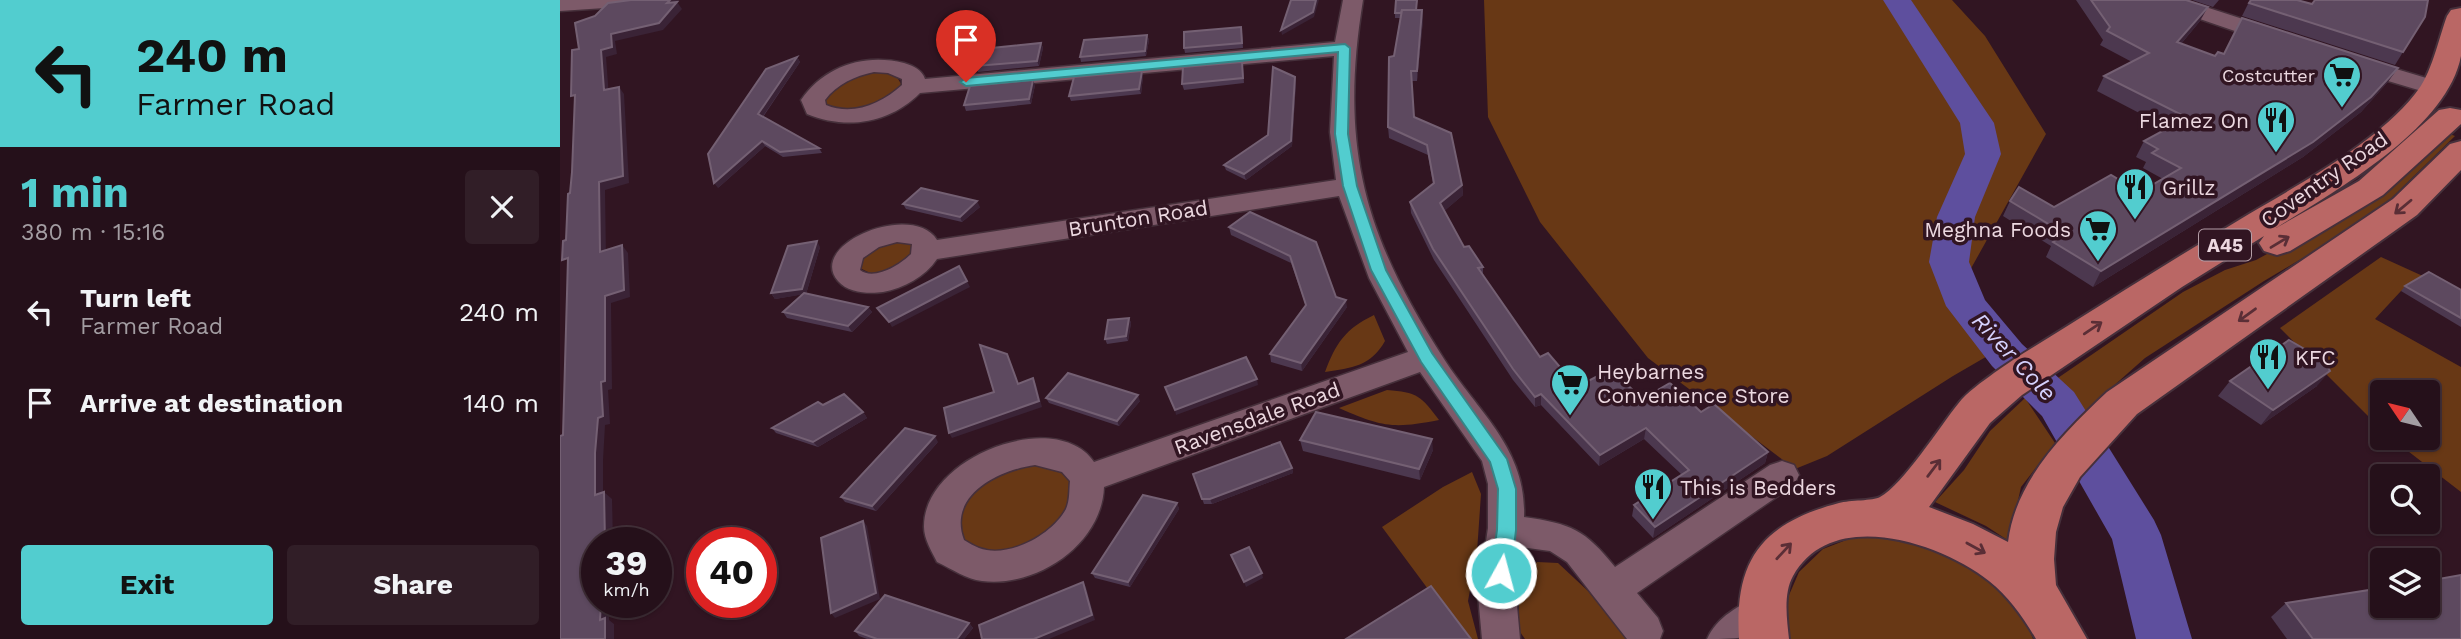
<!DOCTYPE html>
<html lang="en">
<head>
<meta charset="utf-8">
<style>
	body { margin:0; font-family:"Work Sans",sans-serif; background:#311e27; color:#f1f3f6; height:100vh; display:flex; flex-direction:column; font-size:26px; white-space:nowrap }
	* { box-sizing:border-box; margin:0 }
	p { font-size:23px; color:#a39da2 }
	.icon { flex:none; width:38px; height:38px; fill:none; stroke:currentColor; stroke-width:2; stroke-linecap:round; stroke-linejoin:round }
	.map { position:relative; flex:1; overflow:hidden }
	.details { display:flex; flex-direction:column; background:#25101a; width:560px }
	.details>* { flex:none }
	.guide { background:#52cdcf; color:#111; overflow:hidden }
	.needle { width:46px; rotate:305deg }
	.buttons { position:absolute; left:1810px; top:380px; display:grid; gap:14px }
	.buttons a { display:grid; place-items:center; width:70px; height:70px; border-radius:7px; background:#25101a; box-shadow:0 2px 5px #0004,0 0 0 2px #423039; font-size:35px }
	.speed { position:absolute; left:21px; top:527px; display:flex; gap:14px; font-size:35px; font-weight:700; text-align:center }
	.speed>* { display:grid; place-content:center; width:91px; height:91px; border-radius:50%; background:#25101a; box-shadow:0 2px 5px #0004,0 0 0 2px #423039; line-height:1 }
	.speed small { font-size:18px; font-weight:400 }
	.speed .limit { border:10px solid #d22; background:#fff; color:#111 }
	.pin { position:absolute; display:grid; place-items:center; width:60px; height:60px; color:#fff; margin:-72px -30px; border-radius:50% 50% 50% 0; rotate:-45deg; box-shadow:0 0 7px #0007 }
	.pin .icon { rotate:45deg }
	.me { position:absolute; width:77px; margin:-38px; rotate:7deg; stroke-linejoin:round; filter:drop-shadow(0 0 5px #0008) }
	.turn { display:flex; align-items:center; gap:24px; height:147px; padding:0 21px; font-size:32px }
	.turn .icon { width:91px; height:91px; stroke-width:2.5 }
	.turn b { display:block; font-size:49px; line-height:60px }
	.round { display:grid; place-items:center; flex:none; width:74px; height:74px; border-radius:7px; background:#311e27 }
	.summary { display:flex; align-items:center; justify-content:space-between; height:119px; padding:0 21px }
	h1 { font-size:42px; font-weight:700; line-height:52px; color:#52cdcf }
	.cta { display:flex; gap:14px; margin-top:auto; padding:14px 21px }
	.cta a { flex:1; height:80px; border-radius:7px; background:#52cdcf; color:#111; font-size:28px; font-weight:700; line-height:80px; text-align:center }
	.cta a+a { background:#311e27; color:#f1f3f6 }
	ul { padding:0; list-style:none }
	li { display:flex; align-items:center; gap:21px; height:91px; padding:0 21px }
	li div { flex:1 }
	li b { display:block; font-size:26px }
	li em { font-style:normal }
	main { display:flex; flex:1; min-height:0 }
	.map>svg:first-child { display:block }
</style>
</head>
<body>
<main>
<section class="details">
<div class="guide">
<div class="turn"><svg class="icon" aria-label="left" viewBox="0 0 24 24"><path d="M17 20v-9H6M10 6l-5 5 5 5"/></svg><div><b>240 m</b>Farmer Road</div></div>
</div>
<div class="summary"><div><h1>1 min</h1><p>380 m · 15:16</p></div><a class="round"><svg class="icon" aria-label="close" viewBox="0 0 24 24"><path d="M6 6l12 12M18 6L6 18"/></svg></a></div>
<ul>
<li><svg class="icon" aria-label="left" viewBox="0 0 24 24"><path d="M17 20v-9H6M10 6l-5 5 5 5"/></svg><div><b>Turn left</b><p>Farmer Road</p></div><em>240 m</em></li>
<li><svg class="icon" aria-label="arrive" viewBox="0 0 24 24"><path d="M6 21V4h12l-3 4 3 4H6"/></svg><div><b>Arrive at destination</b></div><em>140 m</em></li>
</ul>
<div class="cta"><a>Exit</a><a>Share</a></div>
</section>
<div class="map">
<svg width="1901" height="639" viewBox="0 0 1901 639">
	<rect width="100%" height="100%" fill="#311522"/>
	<g fill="#683815">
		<path d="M924 0H1392L1425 36 1486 134 1409 272 1412 287 1455 340 1393 376 1267 456 1235 469 1088 358 980 222 928 117Z"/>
		<path d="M312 72H327L337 77 341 84C329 108 289 116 265 106L263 98 279 81Z"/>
		<path d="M1887 133 1895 136 1812 217 1704 281 1585 358 1524 412 1492 382 1623 292 1665 270 1696 260 1810 198Z"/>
		<path d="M334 240 350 242 356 251 341 268 312 274 300 268 299 263 307 251Z"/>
		<path d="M1821 257 1865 277 1841 291 1815 319 1901 367V492L1831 438H1867V392H1822V430L1720 328Z"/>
		<path d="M814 315 825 341C811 366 792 368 765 372 776 343 785 329 814 315Z"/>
		<path d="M827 390C857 392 861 396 879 420 833 429 822 427 779 408Z"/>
		<path d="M1465 398 1495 443 1461 487 1449 541 1426 526 1375 502 1404 470 1430 431Z"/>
		<path d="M492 461 515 484 505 520 465 549 418 552 402 542 397 508 426 474Z"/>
		<path d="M912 472 921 494 917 552 908 601 918 639H905L822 527 883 487Z"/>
		<path d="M1332 535C1356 544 1385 550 1408 562 1436 577 1463 610 1473 639H1226V602L1239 572 1263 549 1294 537Z"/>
		<path d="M977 562 998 563 1028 591 1067 639H965L958 629 960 580Z"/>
	</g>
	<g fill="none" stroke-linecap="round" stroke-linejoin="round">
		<path fill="#5e4f9e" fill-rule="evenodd" d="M1323 0H1351L1434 123 1441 154 1415 217 1409 262 1425 300 1462 344 1514 392 1594 520 1601 535 1632 639H1576L1552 539 1482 416 1432 366 1386 306 1369 262 1377 217 1405 154 1400 123Z"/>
		<defs>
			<g id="minor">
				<path d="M0 0H84L81 4 74 6 0 11Z"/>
				<path d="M783 0H803C779 147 804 235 884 359 918 412 967 449 964 517 1012 524 1024 529 1055 567L1210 465 1222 461 1234 465 1239 475 1234 485 1077 593 1098 618 1103 631 1100 639H1067L1007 562 990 551 961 547 956 595 960 639H922L918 595 928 528V484L922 461 860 372 544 487C542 544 477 588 422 581 406 579 392 569 377 562 372 552 364 539 364 527 363 456 497 407 534 462L848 352 809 278 779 196 377 259C365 277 344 288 323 292 309 294 288 293 278 281 246 244 353 201 377 240L776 180 770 132 774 56 360 93C329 124 286 130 247 114L241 100C264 66 305 53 344 63 354 66 362 70 365 79L775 42ZM314 72 328 73 342 79V85C321 104 293 116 266 105L265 100C277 84 295 76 314 72ZM337 242 352 244 351 254C340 265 314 281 300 270L303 258 319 247ZM475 465 502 472 510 481C509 490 510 500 506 509 492 535 448 559 419 548 414 546 409 543 404 540 387 495 439 470 475 465Z"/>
				<path d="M1593 0H1624L1723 32 1726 37 1723 42H1707L1596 4Z"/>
				<path d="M1796 57 1883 83 1887 88 1883 93 1875 95 1788 69 1785 64 1788 59Z"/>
				<path d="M1201 596 1215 601 1220 613C1205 639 1178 639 1147 639 1156 618 1180 604 1201 596Z"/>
			</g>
			<path id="highway" d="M1901 8C1901 23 1901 41 1901 56 1887 129 1775 191 1716 228L1799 181 1879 110 1890 108 1901 110V124L1823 195 1730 251 1717 255 1704 251 1699 243 1704 236 1622 287 1462 395 1430 423 1369 507 1413 524 1448 542C1456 479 1504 433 1547 392L1833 199 1890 144 1901 141V170L1857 215 1577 414 1520 477 1503 507 1496 532 1494 559 1496 585 1527 639H1476C1463 617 1449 597 1429 581 1381 543 1272 506 1233 576 1223 594 1227 620 1229 639H1179C1174 559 1203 523 1279 503 1290 500 1313 501 1320 497 1343 485 1380 426 1398 404 1407 392 1422 382 1434 373 1458 356 1484 341 1509 325 1569 287 1629 250 1689 214 1743 182 1816 143 1855 94 1872 74 1878 40 1887 16L1891 10Z"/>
		</defs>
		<use href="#minor" stroke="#46303b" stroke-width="3"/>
		<use href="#highway" stroke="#46303b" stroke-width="4"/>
		<use href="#minor" fill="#7d5a69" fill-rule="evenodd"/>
		<use href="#highway" fill="#ba6765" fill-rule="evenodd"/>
	</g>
	<g fill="#4c384f">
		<path d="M1516 0H1626L1640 21 1621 44 1655 56 1664 54 1682 18 1838 68 1827 83 1801 112 1743 157 1533 287 1486 257 1491 246 1443 216 1450 201 1494 207 1580 192 1603 179 1583 168 1586 162 1576 157 1584 141 1608 128 1537 91 1544 76 1572 62 1540 45 1543 40Z"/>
		<path d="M1632 0H1659L1653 7Z"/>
		<path d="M1690 0H1737L1843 52 1835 65 1682 16Z"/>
		<path d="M862 10 863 20 857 81H852L854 117 902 185 903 195 884 211 904 247 923 267V275L980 357 1017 387 1082 399 1141 412 1208 452 1205 463 1093 538 1072 516 1074 505 1122 475 1084 439 1039 466 981 405 975 407 953 380 874 260 851 213 850 202 873 184 868 155 829 138 828 127 834 56 840 18H835V13Z"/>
		<path d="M682 32 683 48 625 53 624 48Z"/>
		<path d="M587 35 589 40 586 56 521 62 520 57Z"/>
		<path d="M481 43 483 48 479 66 418 72 416 66Z"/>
		<path d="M237 57 240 62 203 117 259 148 262 153 223 157 205 146 158 188Z"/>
		<path d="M683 67 684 83 624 90 622 84Z"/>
		<path d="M583 76 581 94 511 101 509 96Z"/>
		<path d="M735 77 736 82 732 146 686 180 666 170 664 165 708 135Z"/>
		<path d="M475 85 471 104 406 111 404 105Z"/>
		<path d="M343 204 420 207 402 222 346 209Z"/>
		<path d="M690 212 787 307 742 371 711 362 710 354 746 306 731 263 671 235 669 227Z"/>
		<path d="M260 247 246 294 308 307 312 312 292 332 227 318 223 312 243 294 215 299 211 293Z"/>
		<path d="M1845 286 1901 290V327L1841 291Z"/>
		<path d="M569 318 571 323 568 341 547 344 545 339Z"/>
		<path d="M1670 381 1757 386 1701 425 1658 396Z"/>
		<path d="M486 398 580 401 559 426 489 403Z"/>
		<path d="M263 405 303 412 307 418 258 447 216 433 212 428Z"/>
		<path d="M740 440 873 450 860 480 743 451Z"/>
		<path d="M378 442 316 511 285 502 281 497Z"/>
		<path d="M732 468 733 473 652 504H644L633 474Z"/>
		<path d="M617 503 619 509 570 587 535 578 532 573Z"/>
		<path d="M1726 603 1901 639H1727L1711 617Z"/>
		<path d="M409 623 413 628 404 639H307L299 636 295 631Z"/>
	</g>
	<g fill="#3a2336">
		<path d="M110 0H119L117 2 122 9 103 30 55 41 57 54 46 57 49 97 44 90 41 50 51 34 107 3Z"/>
		<path d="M756 0H759L754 17 722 35 721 30Z"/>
		<path d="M1648 7 1640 21 1610 57 1617 42Z"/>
		<path d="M862 10 863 20 857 81V71Z"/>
		<path d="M587 35 589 40 586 56 585 51Z"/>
		<path d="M481 43 483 48 479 66 477 61Z"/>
		<path d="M237 57 240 62 201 119 198 114Z"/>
		<path d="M1838 68 1827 83 1801 112 1743 157 1533 287 1541 271Z"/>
		<path d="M582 71 583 76 581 94 579 89Z"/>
		<path d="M735 77 736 82 732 146 686 180 684 174 731 141Z"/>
		<path d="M473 80 475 85 471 104 469 99Z"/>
		<path d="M59 87 64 94 69 183 45 190 46 259 40 252 39 182Z"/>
		<path d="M202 141 205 146 158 188 154 183Z"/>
		<path d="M902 185 903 195 881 214 880 203Z"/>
		<path d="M417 201 420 207 402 222 400 217Z"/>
		<path d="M257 241 260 247 246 294 215 299 211 293Z"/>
		<path d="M62 245 68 253 70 297 51 303 52 389 48 390 50 424 45 425 43 460V502L35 495V453L41 382 45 296Z"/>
		<path d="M407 281 410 287 332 327 329 322Z"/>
		<path d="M786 300 787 307 742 371 741 363Z"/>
		<path d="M308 307 312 312 292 332 288 326Z"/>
		<path d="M569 318 571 323 568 341 566 336Z"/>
		<path d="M1770 371 1757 386 1701 425 1713 410Z"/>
		<path d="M473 378 476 384 482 407 392 438 389 433Z"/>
		<path d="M697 379 698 385 616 415 615 410Z"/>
		<path d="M981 394V405L975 407V397Z"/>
		<path d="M578 395 580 401 559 426 557 421Z"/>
		<path d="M303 412 307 418 258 447 253 442Z"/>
		<path d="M1086 428 1084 439 1039 466 1040 455Z"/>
		<path d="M375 436 378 442 316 511 312 506Z"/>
		<path d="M872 439 873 450 860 480 859 469Z"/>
		<path d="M1208 452 1205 463 1093 538 1095 527Z"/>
		<path d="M732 468 733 473 652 504 650 499Z"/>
		<path d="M44 492 52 499 53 542H45Z"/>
		<path d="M617 503 619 509 570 587 568 582Z"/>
		<path d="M303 521 307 526 320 599 275 618 271 613Z"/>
		<path d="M702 573 703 578 686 587 684 582Z"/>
		<path d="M523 582 526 587 535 620 489 639H474Z"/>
		<path d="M41 602H49V620L54 624V639H45L40 620Z"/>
		<path d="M409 623 413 628 404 639H397Z"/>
	</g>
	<g fill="#5d495f" stroke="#746073" stroke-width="2">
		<path d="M71 0H110L107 3 117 2 99 23 51 34 52 47 41 50 44 90 59 87 63 176 39 182 40 252 62 245 64 290 45 296V381L41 382 43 416 38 418 35 453V495L44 492 45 542H37V602H41L40 620 45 618V639H0V436L3 435 8 258 2 260 3 241 6 240 8 194 10 193 12 172 15 95 11 96 12 50 19 49 15 23 35 16 48 3Z"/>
		<path d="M731 0H756L753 12 721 30Z"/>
		<path d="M836 0H857L856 10H842L841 13H835Z"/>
		<path d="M1531 0H1626L1648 7 1617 42 1655 56 1658 52 1664 54 1682 18 1838 68 1811 97 1753 142 1541 271 1493 242 1505 234 1450 201 1459 187 1494 207 1551 175 1580 192 1621 168 1592 153 1598 149 1584 141 1623 120 1620 118 1624 116 1544 76 1589 53 1547 31 1550 27Z"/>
		<path d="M1691 0H1737L1752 4 1755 0H1868L1865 17 1843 52 1689 3Z"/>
		<path d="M842 10H862L857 71H851L854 117 891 133 902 185 880 203 904 247 909 246 923 267 918 268 980 357 988 353 1017 387 1051 369 1082 399 1110 383 1141 412 1154 404 1208 452 1095 527 1074 505 1129 470 1086 428 1040 455 981 394 975 397 953 369 873 249 850 202 874 183 867 145 828 127 829 57 834 56Z"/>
		<path d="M681 27 682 43 624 48V32Z"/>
		<path d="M587 35 585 51 520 57 524 40Z"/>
		<path d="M481 43 477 61 416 66 422 49Z"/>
		<path d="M237 57 198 114 259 148 220 152 202 141 154 183 148 154 206 69Z"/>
		<path d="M682 62 683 78 622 84 623 67Z"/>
		<path d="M713 67 735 77 731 141 684 174 664 165 708 135Z"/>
		<path d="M582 71 579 89 509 96 514 77Z"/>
		<path d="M473 80 469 99 404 105 410 86Z"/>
		<path d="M361 188 417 201 400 217 343 204Z"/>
		<path d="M690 212 756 242 776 297 786 300 741 363 710 354 746 305 730 256 669 227Z"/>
		<path d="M257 241 242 289 211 293 228 246Z"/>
		<path d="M399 266 407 281 329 322 317 308Z"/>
		<path d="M1869 272 1901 290V318L1845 286Z"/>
		<path d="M244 293 308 307 288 326 223 312Z"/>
		<path d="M569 318 566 336 545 339 548 320Z"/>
		<path d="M1729 340 1765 361 1770 371 1713 410 1670 381Z"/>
		<path d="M420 345 447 354 458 384 473 378 479 401 389 433 384 408 434 392Z"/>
		<path d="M686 357 697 379 615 410 605 387Z"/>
		<path d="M508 373 578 395 557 421 486 398Z"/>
		<path d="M284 394 303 412 253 442 212 428 258 402 263 405Z"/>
		<path d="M756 412 872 439 859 469 740 440Z"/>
		<path d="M345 428 375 436 312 506 281 497Z"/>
		<path d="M720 442 732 468 650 499H642L633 474Z"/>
		<path d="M583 495 617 503 568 582 532 573Z"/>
		<path d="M303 521 316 593 271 613 261 538Z"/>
		<path d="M689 547 702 573 684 582 671 555Z"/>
		<path d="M1901 575V639H1753L1726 603 1822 588V606H1867V581Z"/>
		<path d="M523 582 532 615 474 639H422L419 625Z"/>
		<path d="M871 586 911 639H786Z"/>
		<path d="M325 595 409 623 397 639H317L295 631Z"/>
	</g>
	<defs><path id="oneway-shaft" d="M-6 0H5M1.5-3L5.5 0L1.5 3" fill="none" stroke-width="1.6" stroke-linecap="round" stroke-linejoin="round" transform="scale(1.75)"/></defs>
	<g stroke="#5a2e36">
		<use href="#oneway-shaft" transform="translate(1843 207) rotate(140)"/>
		<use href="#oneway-shaft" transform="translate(1720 242) rotate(-31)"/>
		<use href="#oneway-shaft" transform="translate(1687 315) rotate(144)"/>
		<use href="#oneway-shaft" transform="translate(1533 328) rotate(-34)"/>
		<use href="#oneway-shaft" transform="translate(1374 468) rotate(-53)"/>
		<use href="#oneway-shaft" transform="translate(1416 548) rotate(29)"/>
		<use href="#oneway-shaft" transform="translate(1224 551) rotate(-47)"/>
	</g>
	<path fill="#52cdcf" stroke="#358587" stroke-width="2" d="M785 44 790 48 788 134 797 186 826 270 872 353 947 459 956 489V530L951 573 948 579 941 581 934 579 931 573 937 530 938 489 930 462 861 362 811 270 783 186 775 134 778 52 406 86 400 82 406 78Z"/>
	<defs>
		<symbol id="supermarket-pin" viewBox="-11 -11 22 30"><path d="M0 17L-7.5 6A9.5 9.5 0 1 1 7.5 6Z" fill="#52cdcf" stroke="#311522"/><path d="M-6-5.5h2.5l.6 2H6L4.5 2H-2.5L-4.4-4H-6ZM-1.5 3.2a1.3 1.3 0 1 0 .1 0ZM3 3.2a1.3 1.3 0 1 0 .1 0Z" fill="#111"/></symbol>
		<symbol id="restaurant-pin" viewBox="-11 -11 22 30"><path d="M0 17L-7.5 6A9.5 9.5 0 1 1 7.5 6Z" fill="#52cdcf" stroke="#311522"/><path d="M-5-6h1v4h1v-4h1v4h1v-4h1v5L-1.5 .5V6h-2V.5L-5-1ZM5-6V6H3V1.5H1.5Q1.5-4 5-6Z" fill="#111"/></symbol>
	</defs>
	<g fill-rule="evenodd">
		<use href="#supermarket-pin" x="1760" y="53" width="44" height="60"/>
		<use href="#restaurant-pin" x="1694" y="98" width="44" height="60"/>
		<use href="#restaurant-pin" x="1553" y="165" width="44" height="60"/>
		<use href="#supermarket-pin" x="1516" y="207" width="44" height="60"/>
		<use href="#restaurant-pin" x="1686" y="335" width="44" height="60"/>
		<use href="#supermarket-pin" x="988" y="361" width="44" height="60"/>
		<use href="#restaurant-pin" x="1071" y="465" width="44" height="60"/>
	</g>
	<g text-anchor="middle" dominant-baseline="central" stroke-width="7" stroke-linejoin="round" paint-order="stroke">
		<g font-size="18" fill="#ecd8e0" stroke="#311522" text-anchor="end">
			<text x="1755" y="75">Costcutter</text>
		</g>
		<rect fill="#311522" stroke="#b49ea7" stroke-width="2" x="1639" y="229.5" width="52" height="31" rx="5"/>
		<g font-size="19" font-weight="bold" fill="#ecd8e0">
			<text x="1665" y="245">A45</text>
		</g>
		<g font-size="21" fill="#ecd8e0" stroke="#311522" text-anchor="start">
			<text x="1689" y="120" text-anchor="end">Flamez On</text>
			<text x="1602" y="187">Grillz</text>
			<text x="1511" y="229" text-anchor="end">Meghna Foods</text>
			<text x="1735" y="357">KFC</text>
			<text x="1037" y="371">Heybarnes<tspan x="1037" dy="24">Convenience Store</tspan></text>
			<text x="1120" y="487">This is Bedders</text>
		</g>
		<g font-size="21" fill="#ecd8e0" stroke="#311522">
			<text transform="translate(1764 179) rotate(-35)">Coventry Road</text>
			<text transform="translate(578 218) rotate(-9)">Brunton Road</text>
			<text transform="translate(697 418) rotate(-20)">Ravensdale Road</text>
		</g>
		<g font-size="23" font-style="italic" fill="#d5d1fd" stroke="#311522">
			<text transform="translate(1454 357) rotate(47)">River Cole</text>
		</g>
	</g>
</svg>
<div class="buttons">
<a><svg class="needle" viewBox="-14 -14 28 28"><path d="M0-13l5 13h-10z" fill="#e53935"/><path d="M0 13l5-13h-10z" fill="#a39da2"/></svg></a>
<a><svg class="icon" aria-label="search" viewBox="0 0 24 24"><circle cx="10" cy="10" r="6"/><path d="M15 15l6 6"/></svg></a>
<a><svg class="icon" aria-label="layers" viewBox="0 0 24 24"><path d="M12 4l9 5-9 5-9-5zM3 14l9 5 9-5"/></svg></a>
</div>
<div class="speed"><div>39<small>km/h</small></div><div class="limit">40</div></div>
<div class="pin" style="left:406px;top:82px;background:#d93025"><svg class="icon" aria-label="arrive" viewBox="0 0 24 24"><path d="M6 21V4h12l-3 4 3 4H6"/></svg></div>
<svg class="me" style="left:941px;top:573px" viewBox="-20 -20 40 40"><circle r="17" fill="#52cdcf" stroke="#fff" stroke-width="3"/><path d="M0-11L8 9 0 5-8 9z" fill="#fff"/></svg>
</div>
</main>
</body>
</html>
